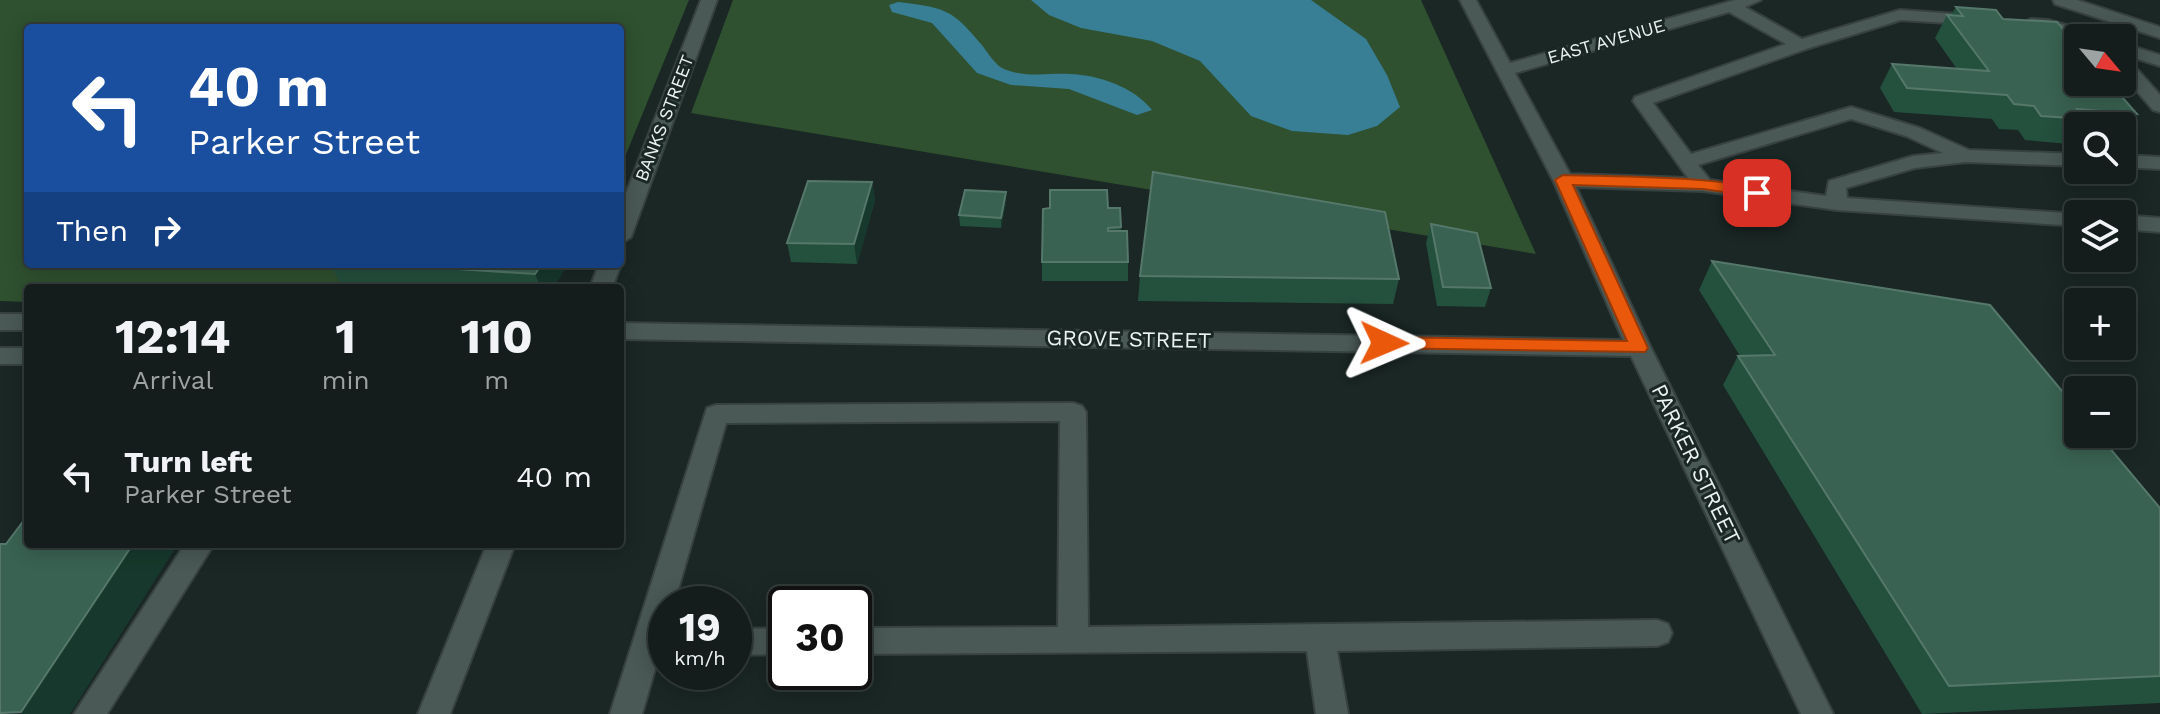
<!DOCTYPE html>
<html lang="en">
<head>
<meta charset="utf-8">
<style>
	body { margin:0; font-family:"Work Sans",sans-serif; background:#1d2625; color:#f1f3f6; height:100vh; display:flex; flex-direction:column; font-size:30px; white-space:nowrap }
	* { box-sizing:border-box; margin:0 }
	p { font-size:26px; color:#9da2a3 }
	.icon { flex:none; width:44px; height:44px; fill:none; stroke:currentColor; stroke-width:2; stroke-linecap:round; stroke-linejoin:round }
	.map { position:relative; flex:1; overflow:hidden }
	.sheet { position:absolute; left:24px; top:284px; width:600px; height:264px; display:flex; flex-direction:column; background:#141d1c; border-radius:8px; box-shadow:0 4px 20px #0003,0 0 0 2px #333b3b }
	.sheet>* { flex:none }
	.guide { position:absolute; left:24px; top:24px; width:600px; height:244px; border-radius:8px; box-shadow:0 4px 20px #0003,0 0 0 2px #333b3b; background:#1a4fa0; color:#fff; overflow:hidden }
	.needle { width:52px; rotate:119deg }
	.tools { position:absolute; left:2064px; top:24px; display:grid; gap:16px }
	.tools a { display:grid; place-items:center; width:72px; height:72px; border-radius:8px; background:#141d1c; box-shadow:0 4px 20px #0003,0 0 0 2px #333b3b; font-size:40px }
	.speed { position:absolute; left:648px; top:586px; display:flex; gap:16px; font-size:40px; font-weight:700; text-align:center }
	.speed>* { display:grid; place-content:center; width:104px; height:104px; border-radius:50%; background:#141d1c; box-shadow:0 4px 20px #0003,0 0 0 2px #333b3b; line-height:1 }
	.speed small { font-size:20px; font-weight:400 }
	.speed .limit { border:4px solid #111; border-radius:12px; background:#fff; color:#111 }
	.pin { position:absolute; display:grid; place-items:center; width:68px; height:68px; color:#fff; margin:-34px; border-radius:16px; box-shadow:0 4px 12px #0006 }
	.me { position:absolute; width:88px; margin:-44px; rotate:91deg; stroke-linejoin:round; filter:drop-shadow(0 0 6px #0008) }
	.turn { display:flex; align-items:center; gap:28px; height:168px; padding:0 32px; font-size:36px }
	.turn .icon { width:104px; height:104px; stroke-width:2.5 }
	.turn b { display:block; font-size:56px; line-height:68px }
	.then { display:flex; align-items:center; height:76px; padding:0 32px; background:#0003; gap:16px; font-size:30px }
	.eta { display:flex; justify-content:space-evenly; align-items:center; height:136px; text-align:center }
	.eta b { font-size:48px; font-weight:700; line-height:56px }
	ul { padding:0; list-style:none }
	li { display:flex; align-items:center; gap:24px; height:112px; padding:0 32px }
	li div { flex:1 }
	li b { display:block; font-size:30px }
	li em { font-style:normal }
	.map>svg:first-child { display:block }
</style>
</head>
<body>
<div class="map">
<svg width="2160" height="714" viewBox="0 0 2160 714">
	<rect width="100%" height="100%" fill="#1a2725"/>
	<g fill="#2f512f">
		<path d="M0 0H689L620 169V28H28V264H351L336 288H28V302L0 301Z"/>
		<path d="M733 0H1421L1536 254 691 113Z"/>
	</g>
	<g fill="#387e94">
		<path d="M1031 0H1311L1366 39 1387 75 1400 107 1377 126 1348 135 1292 131 1251 116 1200 61 1152 41 1081 28 1049 15Z"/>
		<path d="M898 2C945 8 951 8 982 45 987 52 995 64 1002 68 1022 78 1048 73 1070 74 1099 75 1134 87 1152 110L1137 115 1069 89 1011 85 977 73 932 23 892 12 889 5Z"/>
	</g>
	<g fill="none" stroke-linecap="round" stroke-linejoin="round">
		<defs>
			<g id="minor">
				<path d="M701 0H717L631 237 620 244V209Z"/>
				<path d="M1460 0H1476L1510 63 1735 0H1761L1745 7 1802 39 1900 10 1984 16 1987 20 1978 25 1901 20 1806 49 1653 103 1691 154 1851 107 1920 128 1969 150 2078 154V166L1966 162 1915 168 1846 188 1847 198 2078 214V226L1837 210 1703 191 1576 187 1651 348 1833 714H1801L1631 356 620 339V323L1623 340 1553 180ZM1729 12 1786 44 1635 97 1633 101 1688 178 1570 174 1515 73ZM1851 119 1906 136 1943 153 1913 156 1829 181 1826 196 1710 180 1698 165Z"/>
				<path d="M2053 0H2077L2160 27V38L2055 4Z"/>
				<path d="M2031 19 2048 20 2098 34 2101 38 2078 39 2025 28 2022 24Z"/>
				<path d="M2122 43 2160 55V66L2122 54Z"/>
				<path d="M2122 58 2128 59 2160 95V112L2153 110 2122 74Z"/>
				<path d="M2122 155 2160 157V169L2122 167Z"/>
				<path d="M2122 215 2160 218V232L2122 229Z"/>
				<path d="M620 262 621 264 612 288H590L599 264Z"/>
				<rect x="0" y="314" width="28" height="16"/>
				<rect x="0" y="348" width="28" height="16"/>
				<path d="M1073 403 1082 406 1086 412 1088 627 1657 620 1668 624 1672 633 1668 642 1657 646 1337 651 1348 714H1316L1307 651 854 654V628L1058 627 1060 421 726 423 674 604H666V655H659L642 714H610L707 408 716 405Z"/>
				<path d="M185 544H214L107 714H74Z"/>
				<path d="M487 544H515L450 714H418Z"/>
				<path d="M786 628V654L734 655V629Z"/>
			</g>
		</defs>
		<use href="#minor" stroke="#374240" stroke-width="4"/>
		<use href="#minor" fill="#4a5956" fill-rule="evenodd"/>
	</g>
	<g fill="#24503e">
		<path d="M1956 7 2003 19 2137 114 2122 135V126H2078V135L2075 134 2069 144 2025 140 2018 130 1999 129 1992 119 1894 112 1880 88 1892 64 1957 69 1935 38 1947 15H1951Z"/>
		<path d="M872 182 875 200 857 264 791 262 787 243Z"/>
		<path d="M1006 192V203L1001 228 960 226 959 215Z"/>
		<path d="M1108 208H1120L1121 231 1128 262V281H1042V262Z"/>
		<path d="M1431 224 1491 288 1485 307 1437 306 1426 243Z"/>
		<path d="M1712 261 2160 508V703L1922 714 1723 385 1738 356H1740L1699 290Z"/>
		<path d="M330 264H568L553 288H375L342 286Z"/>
		<path d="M1140 276 1399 279 1393 304 1138 301Z"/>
	</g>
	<g fill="#17382c">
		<path d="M872 182 875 200 857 264 854 244Z"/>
		<path d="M1006 192V203L1001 228V218Z"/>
		<path d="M542 264H568L553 288H541L535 274Z"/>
		<path d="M133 544H178L70 714H22L21 712Z"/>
	</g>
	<g fill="#396252" stroke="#55786b" stroke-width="2">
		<path d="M1956 7 1996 10 2003 19 2057 22 2078 46V82H2109L2137 114 2077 109 2086 119 2041 116 2034 106 2014 104 2007 95 1907 88 1892 64 1989 71 1947 15 1963 16Z"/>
		<path d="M1153 172 1385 212 1399 279 1140 276Z"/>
		<path d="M808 181 872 182 854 244 787 243Z"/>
		<path d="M965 190 1006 192 1001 218 959 215Z"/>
		<path d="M1050 190H1107L1108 208H1120L1121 227 1108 228V231H1127L1128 262H1042L1043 209 1050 208Z"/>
		<path d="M1431 224 1477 233 1491 288 1443 287Z"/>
		<path d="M1712 261 1990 305 2078 410V434H2098L2160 508V676L1949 686 1738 356 1775 355Z"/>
		<path d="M381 264H542L535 274Z"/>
		<path d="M28 515V544H133L21 712 0 713V544H6Z"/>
	</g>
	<path fill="#ea580c" stroke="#983908" stroke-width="2" d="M1563 175C1597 176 1745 176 1764 193L1757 197 1703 189 1573 185 1648 348 1645 352 1378 348 1375 343 1378 339 1384 337 1627 341 1555 180Z"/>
	<g text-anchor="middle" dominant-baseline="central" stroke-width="6" stroke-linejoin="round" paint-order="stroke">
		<g font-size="18" fill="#eaf3f1" stroke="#1a2725">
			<text transform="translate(1606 41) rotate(-16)">EAST AVENUE</text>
			<text transform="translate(664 118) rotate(-69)">BANKS STREET</text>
		</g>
		<g font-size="22" fill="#eaf3f1" stroke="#1a2725">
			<text transform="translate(1129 339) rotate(1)">GROVE STREET</text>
			<text transform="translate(1696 464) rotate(64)">PARKER STREET</text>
		</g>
	</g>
</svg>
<div class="tools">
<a><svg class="needle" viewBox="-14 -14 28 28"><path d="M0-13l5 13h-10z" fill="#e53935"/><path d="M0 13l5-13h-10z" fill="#9da2a3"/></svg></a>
<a><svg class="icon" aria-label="search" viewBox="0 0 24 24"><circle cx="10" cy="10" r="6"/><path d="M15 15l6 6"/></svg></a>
<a><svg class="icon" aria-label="layers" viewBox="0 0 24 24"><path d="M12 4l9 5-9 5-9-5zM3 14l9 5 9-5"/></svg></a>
<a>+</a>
<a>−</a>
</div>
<div class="speed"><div>19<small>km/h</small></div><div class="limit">30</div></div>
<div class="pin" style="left:1757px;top:193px;background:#d93025"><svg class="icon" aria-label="arrive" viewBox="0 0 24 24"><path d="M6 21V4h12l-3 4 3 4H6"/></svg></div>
<svg class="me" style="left:1384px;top:343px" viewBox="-20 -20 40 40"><path d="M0-17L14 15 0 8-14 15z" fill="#ea580c" stroke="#fff" stroke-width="4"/></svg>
<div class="guide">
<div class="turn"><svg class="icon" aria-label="left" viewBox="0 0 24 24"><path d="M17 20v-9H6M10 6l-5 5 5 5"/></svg><div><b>40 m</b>Parker Street</div></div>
<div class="then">Then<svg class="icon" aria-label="right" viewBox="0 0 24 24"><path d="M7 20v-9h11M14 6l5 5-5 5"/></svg></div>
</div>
<section class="sheet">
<div class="eta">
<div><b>12:14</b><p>Arrival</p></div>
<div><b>1</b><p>min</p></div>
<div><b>110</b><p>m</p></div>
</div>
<ul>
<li><svg class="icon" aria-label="left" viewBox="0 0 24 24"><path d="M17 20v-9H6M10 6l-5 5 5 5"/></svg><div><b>Turn left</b><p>Parker Street</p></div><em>40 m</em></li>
</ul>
</section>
</div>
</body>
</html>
